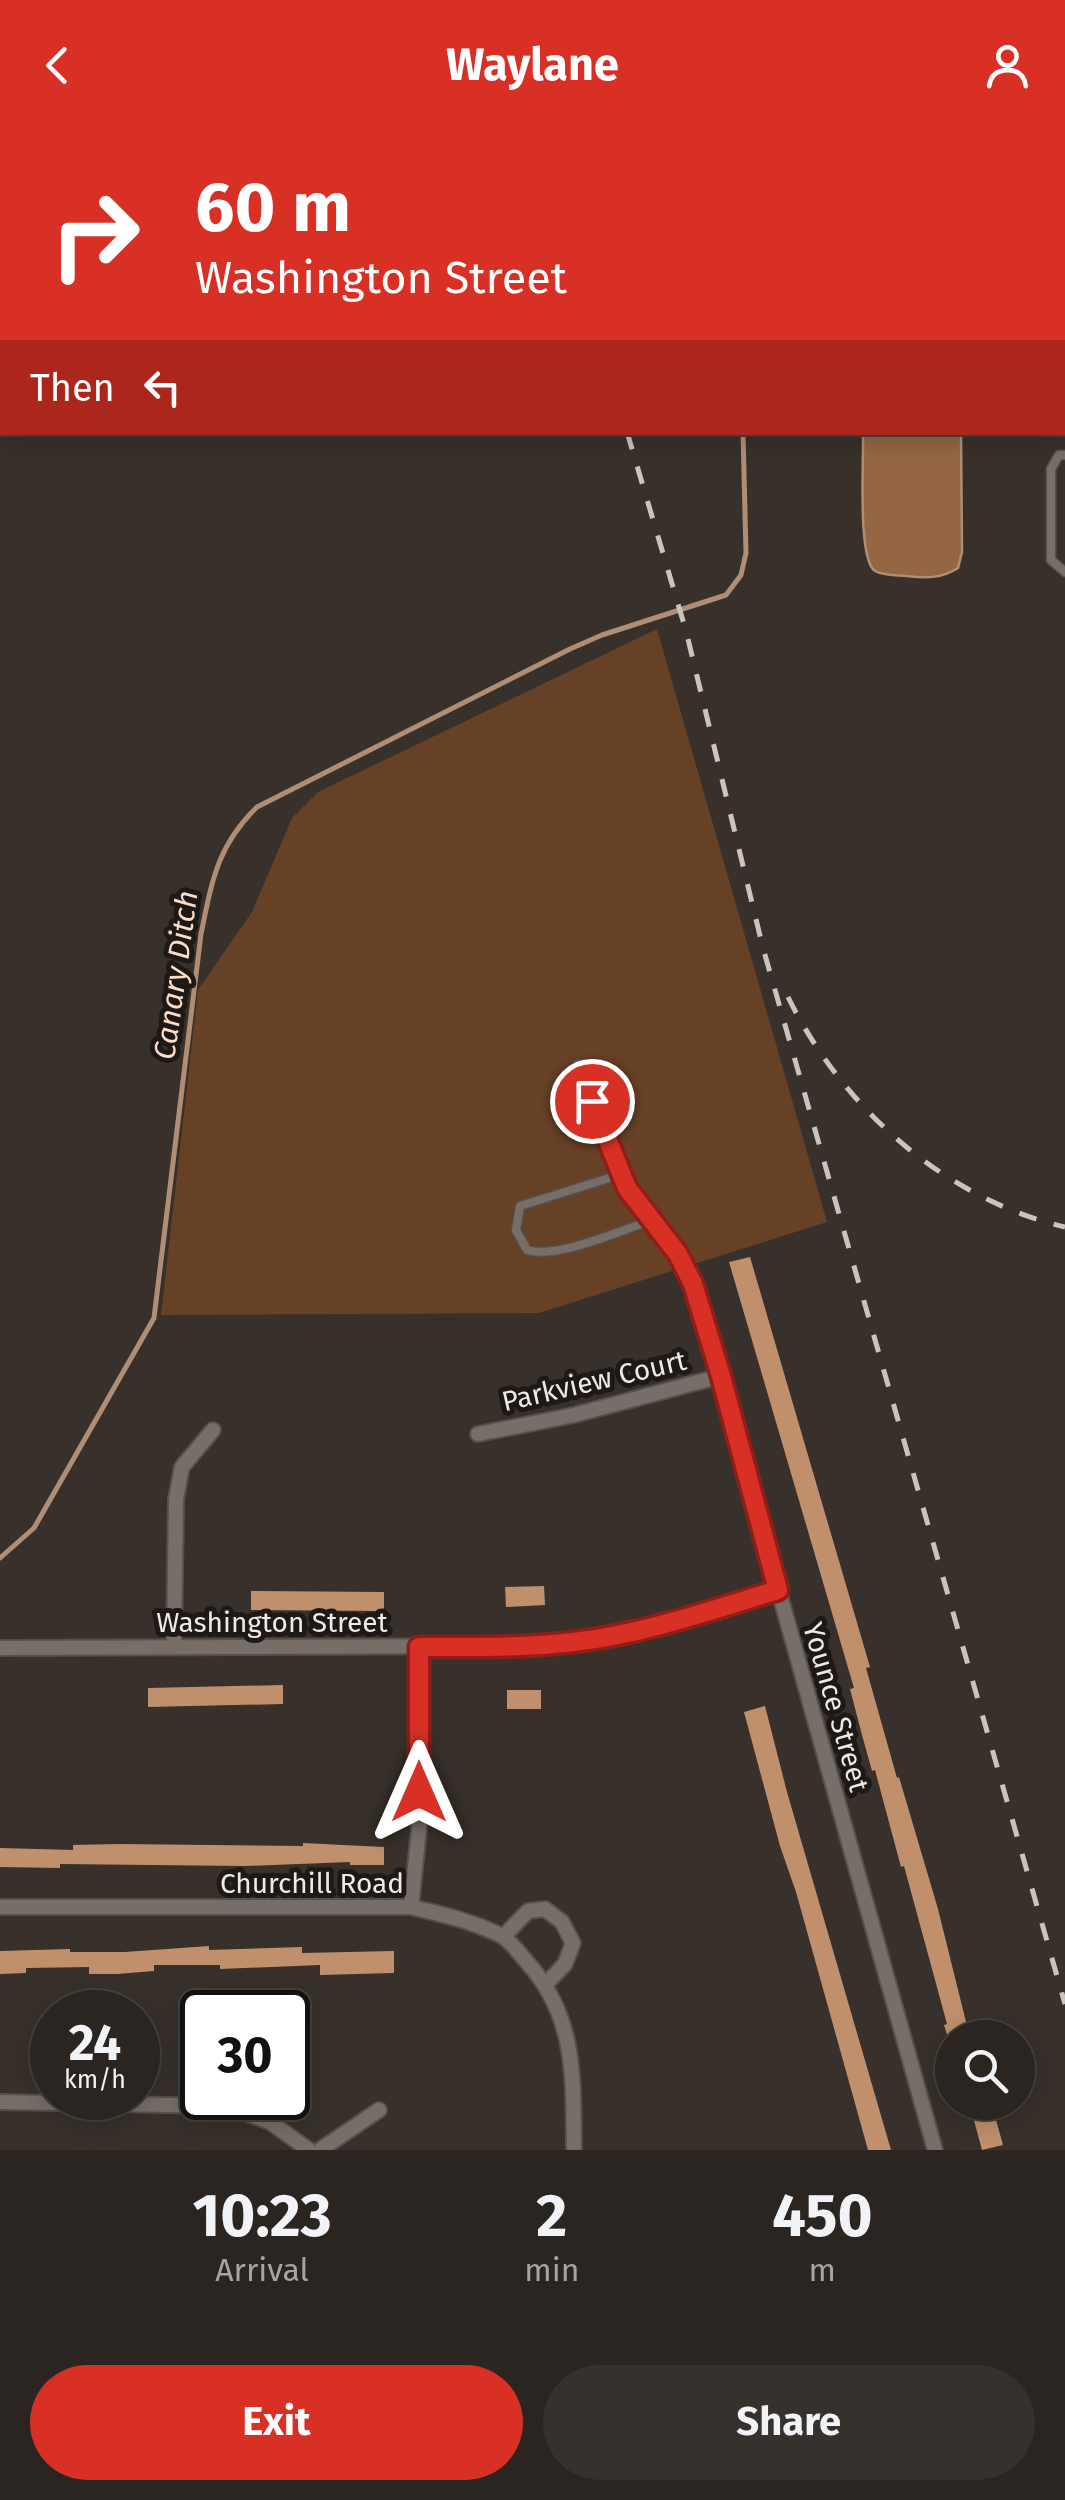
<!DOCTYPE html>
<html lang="en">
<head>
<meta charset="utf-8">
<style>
	body { margin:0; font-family:"Fira Sans",sans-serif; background:#36312d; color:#f1f3f6; height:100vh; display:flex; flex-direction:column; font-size:38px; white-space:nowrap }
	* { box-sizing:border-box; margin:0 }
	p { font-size:32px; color:#a5a5a5 }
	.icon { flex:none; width:55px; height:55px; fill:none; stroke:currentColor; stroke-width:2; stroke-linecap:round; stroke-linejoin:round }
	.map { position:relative; height:2020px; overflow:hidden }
	.panel { display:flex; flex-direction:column; background:#2a2520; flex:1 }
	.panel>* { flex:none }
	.banner { position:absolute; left:0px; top:0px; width:1065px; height:305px; box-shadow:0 5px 25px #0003,0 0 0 2px #46423e; background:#d93025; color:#fff; overflow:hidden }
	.controls { position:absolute; left:935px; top:1890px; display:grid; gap:20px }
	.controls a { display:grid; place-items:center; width:100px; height:100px; border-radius:50%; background:#2a2520; box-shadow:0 5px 25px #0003,0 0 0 2px #46423e; font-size:50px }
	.speed { position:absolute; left:30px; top:1860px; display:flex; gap:20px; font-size:50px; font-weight:700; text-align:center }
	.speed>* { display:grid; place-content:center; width:130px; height:130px; border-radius:50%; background:#2a2520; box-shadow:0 5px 25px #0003,0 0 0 2px #46423e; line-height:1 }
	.speed small { font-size:25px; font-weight:400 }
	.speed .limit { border:5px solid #111; border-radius:15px; background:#fff; color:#111 }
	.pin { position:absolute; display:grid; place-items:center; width:85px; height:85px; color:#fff; margin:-42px; border:5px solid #fff; border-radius:50%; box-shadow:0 2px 10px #0007 }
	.me { position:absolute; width:110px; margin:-55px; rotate:0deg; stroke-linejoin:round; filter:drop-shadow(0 0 8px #0008) }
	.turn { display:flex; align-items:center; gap:35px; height:210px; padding:0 30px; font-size:45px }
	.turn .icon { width:130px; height:130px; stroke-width:2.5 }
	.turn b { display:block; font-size:70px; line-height:85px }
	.then { display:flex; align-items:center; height:95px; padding:0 30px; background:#0003; gap:20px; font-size:38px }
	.eta { display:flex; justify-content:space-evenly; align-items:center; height:170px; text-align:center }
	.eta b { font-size:60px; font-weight:700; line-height:70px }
	.primary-button { display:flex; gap:20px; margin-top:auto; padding:20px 30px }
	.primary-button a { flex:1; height:115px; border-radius:60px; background:#d93025; color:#fff; font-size:40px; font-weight:700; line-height:115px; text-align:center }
	.primary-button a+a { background:#36312d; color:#f1f3f6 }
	header { display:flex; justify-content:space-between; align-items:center; height:130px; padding:0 30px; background:#d93025; color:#fff; font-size:45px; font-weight:700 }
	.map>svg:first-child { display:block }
</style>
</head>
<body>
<header><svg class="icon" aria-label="back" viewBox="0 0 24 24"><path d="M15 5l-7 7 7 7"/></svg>Waylane<svg class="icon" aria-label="person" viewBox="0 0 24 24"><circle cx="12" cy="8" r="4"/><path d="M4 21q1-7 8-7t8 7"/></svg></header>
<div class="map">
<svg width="1065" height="2020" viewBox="0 0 1065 2020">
	<rect width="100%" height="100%" fill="#38312b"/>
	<path fill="#664126" d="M657 499 827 1092 539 1183 161 1185 198 860 252 782 292 688 318 662Z"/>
	<path fill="#946644" stroke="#b08e75" stroke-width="2.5" d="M863 303H961L962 422 958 438C941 449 926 448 906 446 897 445 883 446 875 441 857 429 864 327 863 303Z"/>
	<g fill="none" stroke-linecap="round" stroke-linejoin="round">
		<g stroke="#b08e75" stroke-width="5">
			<path d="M739 0V2"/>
			<path d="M0 1428 34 1398 154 1188 201 804C212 751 217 716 257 677L570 519 602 505 726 465 741 445 746 423 743 302"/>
		</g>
	</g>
	<g fill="#c0906d">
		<path d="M750 1127 870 1537 866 1538 897 1648 899 1647 938 1779 970 1908H948L944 1895 947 1894 904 1736 901 1737 875 1640 872 1641 862 1605 850 1559 854 1558 729 1132Z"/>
		<path d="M544 1456 545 1475 506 1477 505 1457Z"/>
		<path d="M251 1461 384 1462V1481L251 1480Z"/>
		<path d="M283 1555V1574L148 1577V1558Z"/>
		<rect x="507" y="1560" width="34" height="19"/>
		<path d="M765 1576 787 1662 891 2020H868L796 1762 780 1716 744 1582Z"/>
		<path d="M303 1713 384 1717V1735H350V1732L245 1736 60 1734V1738L0 1737V1718L73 1720V1715L119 1714 303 1716Z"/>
		<path d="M209 1816V1820L302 1817V1823L394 1821V1843L320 1845V1835L220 1839V1835H154V1841L117 1844H89V1837L26 1838V1843L0 1844V1821L70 1819V1822H125Z"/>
		<path d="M969 1972H991L1003 2015 982 2020Z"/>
	</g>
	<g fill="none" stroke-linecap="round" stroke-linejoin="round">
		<defs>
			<g id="lane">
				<path d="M1031 2V0"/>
				<path d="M1062 88H1065"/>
				<path d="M1065 325H1059L1051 339V430L1065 442"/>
				<path d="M622 1044 520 1076 516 1100 527 1120C558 1129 618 1101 650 1091"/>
			</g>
			<g id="street">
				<path d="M579 937 627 1058 684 1135 693 1154 935 2020"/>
				<path d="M478 1304 574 1285 721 1246"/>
				<path d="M174 1516 176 1369 182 1337 213 1300"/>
				<path d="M0 1518 539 1516 623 1503 777 1460"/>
				<path d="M0 1777H411C441 1784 472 1791 500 1805 510 1810 519 1823 527 1832 577 1888 573 1948 574 2020"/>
				<path d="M411 1777 419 1699V1517"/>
				<path d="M504 1806 528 1781 545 1779 562 1792 573 1813 565 1834 546 1854"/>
				<path d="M0 1972 227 1976 270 1992 309 2020"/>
				<path d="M320 2020 379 1980"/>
			</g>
		</defs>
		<use href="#lane" stroke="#564f4b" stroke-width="11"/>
		<use href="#street" stroke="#564f4b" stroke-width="18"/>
		<use href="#lane" stroke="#776e68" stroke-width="8"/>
		<use href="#street" stroke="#776e68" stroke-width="14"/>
		<g stroke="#cac4c0" stroke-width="5" stroke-dasharray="18 18" stroke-linecap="butt">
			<path d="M536 0V2"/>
			<path d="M627 302 686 501 763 818 1065 1874"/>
			<path d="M788 867C842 977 944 1069 1065 1097"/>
		</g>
	</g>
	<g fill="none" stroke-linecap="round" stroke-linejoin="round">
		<defs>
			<path id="route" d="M419 1662V1517C471 1517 523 1518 574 1512 643 1504 712 1480 778 1460L721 1246 693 1154 678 1124 627 1058 592 971"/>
		</defs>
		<use href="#route" stroke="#8d1f18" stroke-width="25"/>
		<use href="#route" stroke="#d93025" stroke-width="18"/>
	</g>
	<g text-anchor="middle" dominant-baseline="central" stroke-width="10" stroke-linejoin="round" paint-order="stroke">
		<g font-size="28" fill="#f0eae7" stroke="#1d1917">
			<text transform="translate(594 1251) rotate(-13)">Parkview Court</text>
			<text x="272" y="1492">Washington Street</text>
			<text transform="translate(836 1577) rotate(74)">Younce Street</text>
			<text x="312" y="1753">Churchill Road</text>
		</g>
		<g font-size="30" font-style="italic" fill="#faddc9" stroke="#1d1917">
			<text transform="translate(176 845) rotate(-82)">Canary Ditch</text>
		</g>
	</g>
</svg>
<div class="controls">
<a><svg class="icon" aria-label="search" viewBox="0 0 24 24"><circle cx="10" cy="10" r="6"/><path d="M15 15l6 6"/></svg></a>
</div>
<div class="speed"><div>24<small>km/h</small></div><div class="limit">30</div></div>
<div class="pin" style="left:592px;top:971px;background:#d93025"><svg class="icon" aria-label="arrive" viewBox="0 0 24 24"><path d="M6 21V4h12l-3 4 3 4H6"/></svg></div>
<svg class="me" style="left:419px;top:1662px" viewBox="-20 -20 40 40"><path d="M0-17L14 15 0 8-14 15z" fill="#d93025" stroke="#fff" stroke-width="4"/></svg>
<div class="banner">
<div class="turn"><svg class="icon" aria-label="right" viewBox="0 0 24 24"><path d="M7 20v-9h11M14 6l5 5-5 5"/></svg><div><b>60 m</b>Washington Street</div></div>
<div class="then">Then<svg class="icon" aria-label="left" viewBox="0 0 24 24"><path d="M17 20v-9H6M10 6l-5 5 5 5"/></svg></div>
</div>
</div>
<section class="panel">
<div class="eta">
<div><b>10:23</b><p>Arrival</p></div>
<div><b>2</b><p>min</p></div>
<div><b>450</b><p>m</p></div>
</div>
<div class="primary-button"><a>Exit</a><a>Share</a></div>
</section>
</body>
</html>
